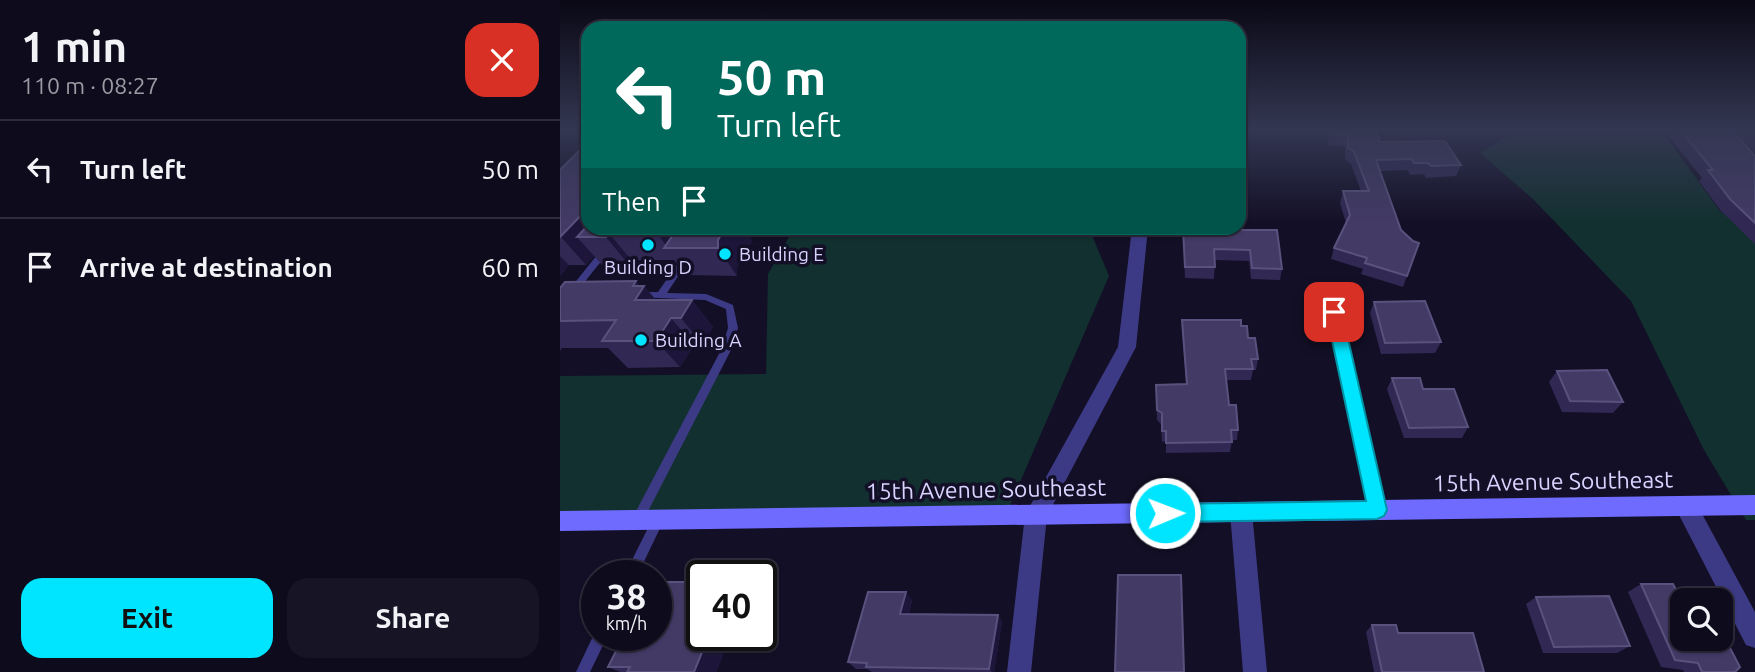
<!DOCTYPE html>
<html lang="en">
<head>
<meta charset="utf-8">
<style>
	body { margin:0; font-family:Ubuntu,sans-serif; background:#171425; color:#f1f3f6; height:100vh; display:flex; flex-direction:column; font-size:26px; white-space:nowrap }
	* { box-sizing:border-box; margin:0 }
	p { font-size:23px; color:#9b9ba3 }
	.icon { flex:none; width:38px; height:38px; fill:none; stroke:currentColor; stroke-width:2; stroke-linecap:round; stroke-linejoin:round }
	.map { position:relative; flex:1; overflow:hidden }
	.details { display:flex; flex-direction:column; background:#0e0b1c; width:560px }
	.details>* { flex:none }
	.top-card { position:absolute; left:21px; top:21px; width:665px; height:214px; border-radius:21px; box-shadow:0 2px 5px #0004,0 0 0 2px #2e2b3b; background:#00695c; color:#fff; overflow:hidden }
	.fabs { position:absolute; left:1110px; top:588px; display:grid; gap:14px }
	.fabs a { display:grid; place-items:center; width:63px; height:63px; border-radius:14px; background:#0e0b1c; box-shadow:0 2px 5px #0004,0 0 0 2px #2e2b3b; font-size:35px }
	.speed { position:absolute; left:21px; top:560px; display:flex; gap:14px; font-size:35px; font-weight:700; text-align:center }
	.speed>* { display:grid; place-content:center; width:91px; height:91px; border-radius:50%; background:#0e0b1c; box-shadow:0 2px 5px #0004,0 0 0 2px #2e2b3b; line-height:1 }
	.speed small { font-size:18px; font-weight:400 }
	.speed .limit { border:4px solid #111; border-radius:10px; background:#fff; color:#111 }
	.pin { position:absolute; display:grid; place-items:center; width:60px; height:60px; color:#fff; margin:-30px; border-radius:14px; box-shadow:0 4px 10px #0006 }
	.me { position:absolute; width:77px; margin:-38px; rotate:89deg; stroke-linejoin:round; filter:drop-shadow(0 0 5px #0008) }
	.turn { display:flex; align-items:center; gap:24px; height:147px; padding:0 21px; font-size:32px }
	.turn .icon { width:91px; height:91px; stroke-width:2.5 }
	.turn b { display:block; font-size:49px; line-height:60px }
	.then { display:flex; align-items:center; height:66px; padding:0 21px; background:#0003; gap:14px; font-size:26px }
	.round { display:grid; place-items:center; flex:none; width:74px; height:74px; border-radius:21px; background:#171425 }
	.head { display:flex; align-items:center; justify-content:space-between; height:119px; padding:0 21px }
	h1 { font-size:42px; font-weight:600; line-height:52px }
	.cta { display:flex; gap:14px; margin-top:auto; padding:14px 21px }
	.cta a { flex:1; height:80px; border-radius:21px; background:#00e5ff; color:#111; font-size:28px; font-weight:600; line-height:80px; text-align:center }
	.cta a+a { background:#171425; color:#f1f3f6 }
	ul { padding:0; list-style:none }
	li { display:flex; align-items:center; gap:21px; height:98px; padding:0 21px; border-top:2px solid #2e2b3b }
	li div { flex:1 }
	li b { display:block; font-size:26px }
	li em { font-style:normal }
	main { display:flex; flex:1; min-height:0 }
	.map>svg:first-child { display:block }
</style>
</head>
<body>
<main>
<section class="details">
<div class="head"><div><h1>1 min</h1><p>110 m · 08:27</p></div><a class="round" style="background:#d93025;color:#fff"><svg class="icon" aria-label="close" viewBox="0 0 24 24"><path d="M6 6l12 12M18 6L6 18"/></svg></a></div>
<ul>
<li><svg class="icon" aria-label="left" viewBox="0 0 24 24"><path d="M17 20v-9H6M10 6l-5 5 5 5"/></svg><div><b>Turn left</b></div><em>50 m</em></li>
<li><svg class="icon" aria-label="arrive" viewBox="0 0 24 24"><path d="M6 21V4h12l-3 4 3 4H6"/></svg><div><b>Arrive at destination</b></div><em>60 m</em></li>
</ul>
<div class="cta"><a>Exit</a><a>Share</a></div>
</section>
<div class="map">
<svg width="1195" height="672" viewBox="0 0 1195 672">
	<rect width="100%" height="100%" fill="#130f26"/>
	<g fill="#12302f">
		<path d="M958 130H1101L1160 211 1195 232V520H1186L1144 450 1071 301 973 199 920 153Z"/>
		<path d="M234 228H529L549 276 448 510 0 518V376L206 374 208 274Z"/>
	</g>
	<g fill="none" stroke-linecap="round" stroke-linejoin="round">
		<g fill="#3d3a85" fill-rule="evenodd">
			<path d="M44 249 48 252 47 254 15 294H9L7 292 9 290 41 250Z"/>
			<path d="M126 255 130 258 107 293 146 294 173 305 178 328 171 350 82 523 78 525 74 523 72 519 74 515 161 350 168 328 166 309 145 300 75 297 73 295 78 292H98L123 256Z"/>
			<path d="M774 309 779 312 823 510 821 514 817 515 813 514 811 510 769 312Z"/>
			<path d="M98 514 102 516 104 520 77 576H64L94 516Z"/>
			<path d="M36 630 37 635H48L30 672H16Z"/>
		</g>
		<g fill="#3d3a85" fill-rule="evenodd">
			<path d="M572 228H588L576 347 487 516 471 672H447L465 515 558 347Z"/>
			<path d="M1126 496 1134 499 1195 612V648L1186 645 1118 513 1115 506 1118 499Z"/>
			<path d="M681 502 689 505 692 512 707 672H683L670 512 673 505Z"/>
		</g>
		<path fill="#6f6bff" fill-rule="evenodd" d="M1195 495V515L0 531V511Z"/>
	</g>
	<g fill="#312854">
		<path d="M679 130H684L686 180 685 191H679Z"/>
		<path d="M765 130H816L820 142 901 165 896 176 866 178 864 174 850 175 848 170 820 171 847 276 843 287 801 274 803 269 771 259 774 248 786 223 780 203 783 191H801L791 164 785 159V146L769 145Z"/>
		<path d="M1104 130H1172L1195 156V244L1160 210 1139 181 1142 178Z"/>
		<path d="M1174 130H1195V153Z"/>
		<path d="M0 170 28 228 190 237 192 241 177 267V276L125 275 114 260H82L72 261 69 265H42L34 256 26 265H9L0 276Z"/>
		<path d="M623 228 655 229V228H677V230L722 269 720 280 691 279 689 261 655 260 654 279 625 278Z"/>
		<path d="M76 281 80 286H84L96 300H132L153 327 143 345H134L120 367 68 368 48 348H2L0 351V288Z"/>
		<path d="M814 302 881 342 875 353 821 354 810 313Z"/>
		<path d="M622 320 681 326 688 338 698 359 696 370H693L691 380H666L669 405 678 430 677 440H672L670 452 606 453V441L602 442 601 424 597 420 596 385 626 384 622 331Z"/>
		<path d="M997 371 1063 402 1053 413 1002 412 989 382Z"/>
		<path d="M832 378 908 427 902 438H844L827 389Z"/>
		<path d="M1081 584 1122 639 1175 672H1124L1123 670 1101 667 1068 592Z"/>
		<path d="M976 597 1070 646 1057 653H983L966 604Z"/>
		<path d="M352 600 349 614 438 615 442 622 434 672H312L307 669H296L288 662Z"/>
		<path d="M812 625 838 633 924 672H814L806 632Z"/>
		<path d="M142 635H171L156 672H60L48 667Z"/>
	</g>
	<g fill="#1d163a">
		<path d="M28 208V228L49 233 72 261 69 265 46 237H17L34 256 26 265 1 237Z"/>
		<path d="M100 228H135L112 232 123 248H108L96 232Z"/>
		<path d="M165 228H196L190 237 192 241 177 267V276L158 248V240Z"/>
		<path d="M0 256 9 265 0 276Z"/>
		<path d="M76 281 82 288 84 286 107 313 75 300 73 286Z"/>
		<path d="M132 300 153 327 143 345 121 318Z"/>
		<path d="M111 318 134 345 120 367 96 341Z"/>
		<path d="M346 592 352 600 347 621 340 614Z"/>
		<path d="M438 615 442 622 434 672H432L429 669Z"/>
		<path d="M149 635H171L156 672H134Z"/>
	</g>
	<g fill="#433a66" stroke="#5a527e" stroke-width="2">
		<path d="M679 130H683L686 180 679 179Z"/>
		<path d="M770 130H816L820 142 885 141 901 165 871 166 868 163H854L852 159 816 160 841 230 853 241 859 243 847 276 805 263 807 258 774 248 790 215 783 191H809L794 152 788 148V135L771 134Z"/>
		<path d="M1120 130H1172L1195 156V223L1170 199 1148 170H1153Z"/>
		<path d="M28 142V188L25 191H28V193L25 197H28V208L0 237V170Z"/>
		<path d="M28 225V228H100L96 232H59L49 233 46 237H17Z"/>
		<path d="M115 228H165L158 240V248H104L115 232H112Z"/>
		<path d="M623 228 656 229V228H677V230H717L722 269 692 268 690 250 654 249 655 267H625Z"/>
		<path d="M76 281 73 286H84L75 300H132L121 318H111L96 341H42L56 320 0 321V288L5 282Z"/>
		<path d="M865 301 881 342 825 343 814 302Z"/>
		<path d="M622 320H681V326H687L688 338H695L698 359H691L693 369H665L669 405H676L678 430H671L672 442 606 443V431H602V413L597 410 596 385 627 384Z"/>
		<path d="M1047 370 1063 402 1010 401 997 371Z"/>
		<path d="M832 378H860L863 389H894L908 427 849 428Z"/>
		<path d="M558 575H621L624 672H555Z"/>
		<path d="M96 582H142V635H149L134 672H67L70 667H48L64 635H96Z"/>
		<path d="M1081 584H1113L1122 601V639H1160V629L1180 667 1175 672H1142L1138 663 1115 660Z"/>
		<path d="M308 592H346L340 614 438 615 429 669 306 667 307 663 288 662Z"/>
		<path d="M1049 596 1070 646 994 647 976 597Z"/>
		<path d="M812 625H836L838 633H913L924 672H822Z"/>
	</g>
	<linearGradient id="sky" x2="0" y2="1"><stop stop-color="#0a0815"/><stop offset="0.58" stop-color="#333752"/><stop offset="1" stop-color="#333752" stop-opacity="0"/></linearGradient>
	<rect width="1195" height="224" fill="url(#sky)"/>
	<path fill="#00e5ff" stroke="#0095a6" stroke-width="2" d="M774 306 782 312 827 510 824 516 817 519 605 522 598 519 595 513 598 506 605 504 806 501 766 312Z"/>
	<g fill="#00e5ff" stroke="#130f26" stroke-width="2.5">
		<circle cx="88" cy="245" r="7"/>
		<circle cx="165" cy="254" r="7"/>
		<circle cx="81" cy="340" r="7"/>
	</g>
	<g text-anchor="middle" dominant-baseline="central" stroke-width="7" stroke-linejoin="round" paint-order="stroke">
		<g font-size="19" fill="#d9d4ff" stroke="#130f26" text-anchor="start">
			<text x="179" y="254">Building E</text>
			<text x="88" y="267" text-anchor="middle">Building D</text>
			<text x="95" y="340">Building A</text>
		</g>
		<g font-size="23" fill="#d9d4ff" stroke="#130f26">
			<text transform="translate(993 481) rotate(-1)">15th Avenue Southeast</text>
			<text transform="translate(426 489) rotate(-1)">15th Avenue Southeast</text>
		</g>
	</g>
</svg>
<div class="fabs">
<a><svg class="icon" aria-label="search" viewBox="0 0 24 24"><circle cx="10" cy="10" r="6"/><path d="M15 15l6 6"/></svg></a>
</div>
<div class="speed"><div>38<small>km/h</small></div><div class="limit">40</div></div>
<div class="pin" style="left:774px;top:312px;background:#d93025"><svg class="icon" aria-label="arrive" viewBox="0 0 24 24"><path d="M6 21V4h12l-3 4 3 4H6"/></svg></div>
<svg class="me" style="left:605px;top:513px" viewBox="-20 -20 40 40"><circle r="17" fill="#00e5ff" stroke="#fff" stroke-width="3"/><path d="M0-11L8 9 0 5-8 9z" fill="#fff"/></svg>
<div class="top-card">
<div class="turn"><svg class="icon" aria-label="left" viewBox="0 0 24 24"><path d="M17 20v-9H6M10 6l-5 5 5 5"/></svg><div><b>50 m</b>Turn left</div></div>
<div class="then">Then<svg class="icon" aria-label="arrive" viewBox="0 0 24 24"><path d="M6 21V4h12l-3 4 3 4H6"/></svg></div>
</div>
</div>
</main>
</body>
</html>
